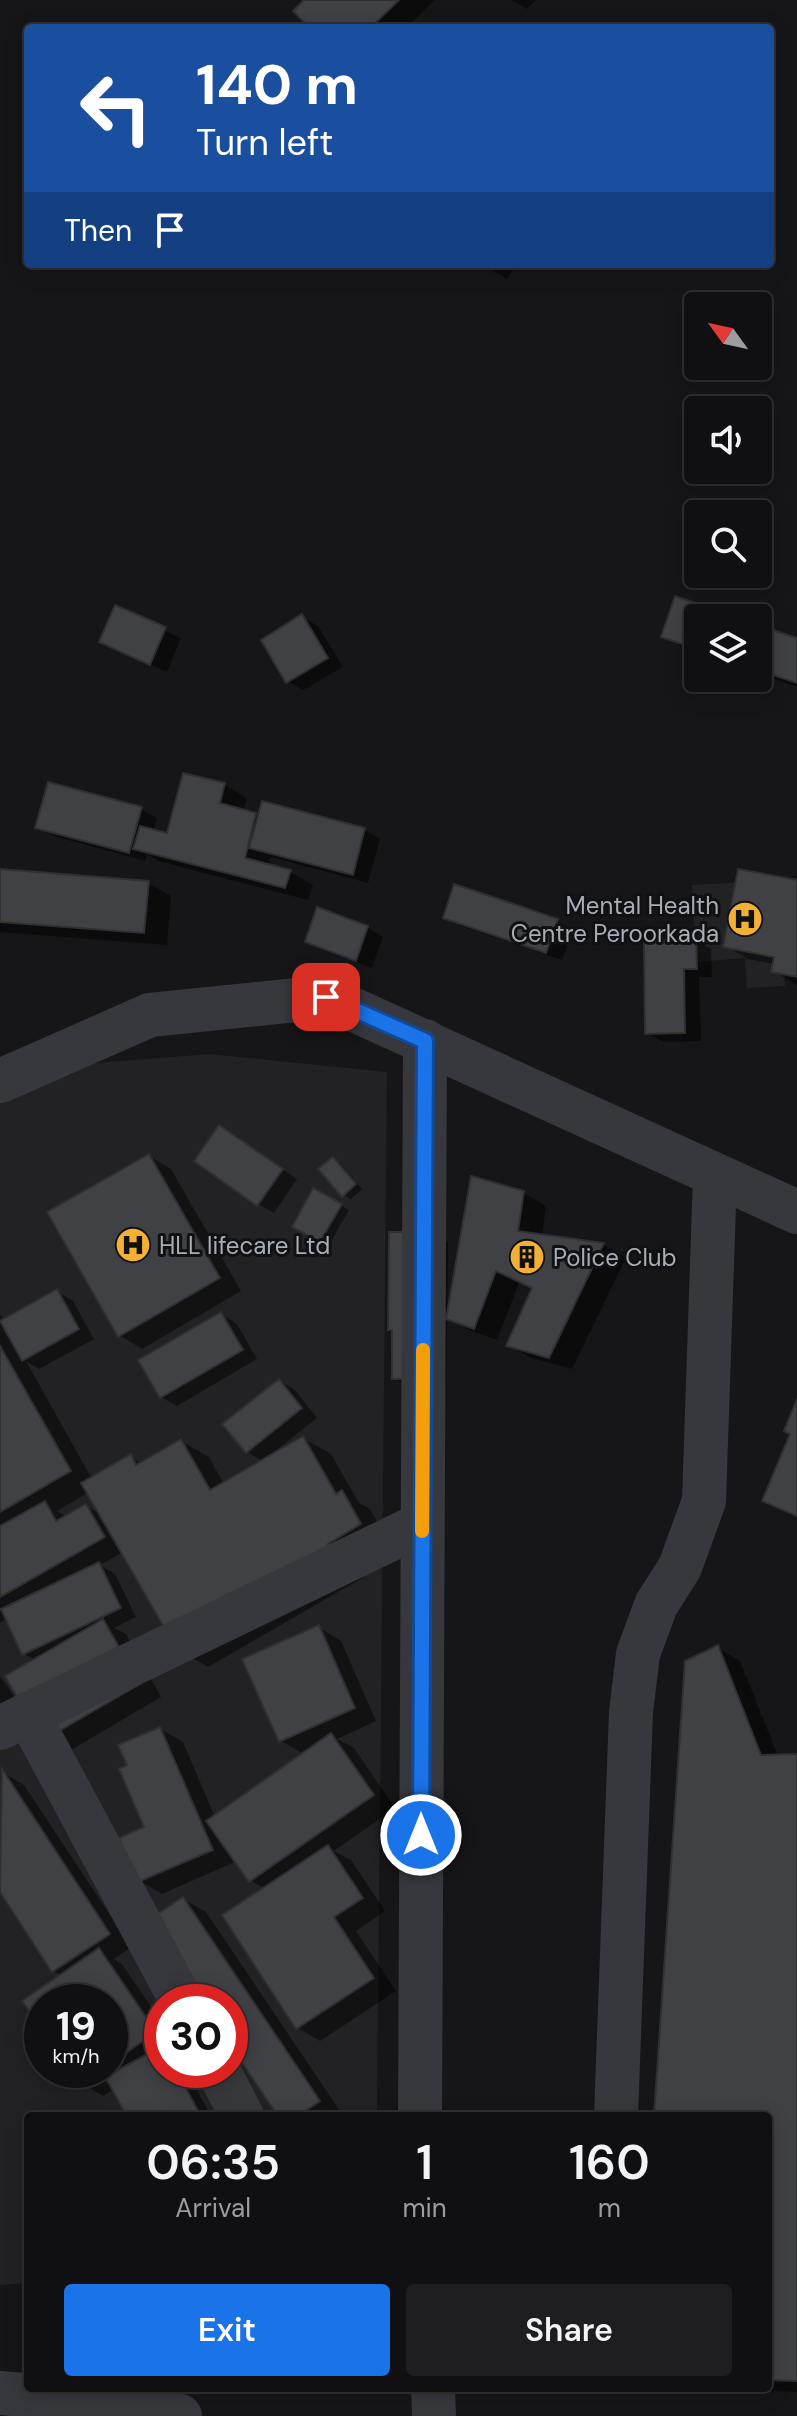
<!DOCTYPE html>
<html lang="en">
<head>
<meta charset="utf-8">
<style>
	body { margin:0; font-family:"DM Sans",sans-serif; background:#1e1e20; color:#f1f3f6; height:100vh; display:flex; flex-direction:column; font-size:30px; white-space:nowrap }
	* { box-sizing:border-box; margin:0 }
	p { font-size:26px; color:#9c9d9f }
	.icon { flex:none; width:44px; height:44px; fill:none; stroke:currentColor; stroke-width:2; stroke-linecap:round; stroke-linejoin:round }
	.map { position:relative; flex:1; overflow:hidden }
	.sheet { position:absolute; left:24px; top:2112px; width:748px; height:280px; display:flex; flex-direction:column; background:#101012; border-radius:8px; box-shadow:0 4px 20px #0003,0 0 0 2px #303032 }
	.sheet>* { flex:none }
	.banner { position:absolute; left:24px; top:24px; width:750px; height:244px; border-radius:8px; box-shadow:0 4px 20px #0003,0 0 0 2px #303032; background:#1a4fa0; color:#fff; overflow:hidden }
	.needle { width:52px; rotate:303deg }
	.controls { position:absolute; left:684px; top:292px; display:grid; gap:16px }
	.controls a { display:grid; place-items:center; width:88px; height:88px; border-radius:8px; background:#101012; box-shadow:0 4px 20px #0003,0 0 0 2px #303032; font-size:40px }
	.speed { position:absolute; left:24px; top:1984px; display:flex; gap:16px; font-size:40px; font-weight:700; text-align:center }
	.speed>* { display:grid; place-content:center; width:104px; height:104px; border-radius:50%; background:#101012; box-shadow:0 4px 20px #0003,0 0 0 2px #303032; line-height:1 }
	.speed small { font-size:20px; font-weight:400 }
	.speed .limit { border:12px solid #d22; background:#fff; color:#111 }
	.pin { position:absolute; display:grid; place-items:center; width:68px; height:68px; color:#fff; margin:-34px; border-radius:16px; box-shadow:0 4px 12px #0006 }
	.me { position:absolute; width:88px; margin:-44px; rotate:0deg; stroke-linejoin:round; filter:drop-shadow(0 0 6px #0008) }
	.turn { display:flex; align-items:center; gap:28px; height:168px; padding:0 40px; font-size:36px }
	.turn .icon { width:104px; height:104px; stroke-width:2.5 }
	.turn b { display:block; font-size:56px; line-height:68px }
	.then { display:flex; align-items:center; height:76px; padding:0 40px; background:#0003; gap:16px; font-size:30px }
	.eta { display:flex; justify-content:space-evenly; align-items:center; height:136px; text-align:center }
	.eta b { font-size:48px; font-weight:600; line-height:56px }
	.button { display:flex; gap:16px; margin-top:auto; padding:16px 40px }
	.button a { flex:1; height:92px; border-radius:8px; background:#1a73e8; color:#fff; font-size:32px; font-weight:600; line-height:92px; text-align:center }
	.button a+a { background:#1e1e20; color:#f1f3f6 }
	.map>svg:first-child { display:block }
</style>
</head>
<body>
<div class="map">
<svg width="797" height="2416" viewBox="0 0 797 2416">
	<rect width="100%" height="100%" fill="#161618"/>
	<g fill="#222225" fill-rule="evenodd">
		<path d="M797 879V952L783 954 785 986 747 988 745 958 696 962 692 885Z"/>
		<path d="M209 1054 387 1072 377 2116H28V2283L0 2285V1088L35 1068ZM42 2002H110V2070H42ZM162 2002H230V2070H162Z"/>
	</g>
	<g fill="#0007" fill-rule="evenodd">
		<path d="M307 0H435L406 28H313Z"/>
		<path d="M511 0H536L527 9Z"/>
		<path d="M482 264H517L507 279Z"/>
		<path d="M676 599 732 618H698V653L686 649 663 636Z"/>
		<path d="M116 608 181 638 167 672 101 642Z"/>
		<path d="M302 617 318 626 343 667 303 690 288 681Z"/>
		<path d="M758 627 797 640V687L758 673Z"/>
		<path d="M185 775 225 785 247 798 243 812 260 818 264 803 365 830 380 839 368 883 271 857 268 866 290 872 313 885 308 900 158 861 147 854 145 861 54 836 38 827 141 809 157 818 153 831 169 835Z"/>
		<path d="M0 871 148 883 171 896 167 945 0 932Z"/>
		<path d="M797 882V985L773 971 774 964 748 959 726 946Z"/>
		<path d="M318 910 368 928 383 937 372 968 323 950 307 941Z"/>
		<path d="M445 917 557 921 573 930 562 960 461 926Z"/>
		<path d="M695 940 711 949 712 977H699L701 1041 663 1042 647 1033Z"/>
		<path d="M220 1127 297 1179 274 1213 258 1204Z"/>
		<path d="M149 1156 171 1169 241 1291 142 1349 119 1335Z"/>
		<path d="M333 1159 341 1164 362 1189 351 1199 343 1195Z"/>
		<path d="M314 1190 349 1210 329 1245 294 1226Z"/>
		<path d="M523 1193 546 1206 542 1236 604 1245 626 1258 572 1369 531 1358 509 1345 534 1289 519 1283 497 1340 471 1331 447 1317 446 1387H410L394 1378 432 1234 448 1243 447 1307H450Z"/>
		<path d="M57 1291 73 1301 94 1339 39 1369 26 1361 92 1479 131 1457 142 1464 181 1441 209 1457 224 1484 263 1461 247 1452 279 1381 295 1390 317 1418 274 1452 275 1454 303 1438 331 1454 359 1503 370 1509 388 1541 364 1577 208 1667 181 1651 123 1552 100 1565 115 1574 136 1617 114 1628 126 1634 161 1697 66 1753 36 1660 24 1654 7 1618 0 1623V1314L4 1321ZM89 1492 102 1515 86 1506 67 1517 57 1511Z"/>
		<path d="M221 1314 237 1324 257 1359 177 1406 161 1397Z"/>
		<path d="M318 1627 341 1641 376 1721 337 1739 354 1748 395 1808 334 1851 351 1860 385 1911 356 1931 396 1991 320 2041 298 2028 265 1889 250 1880 237 1861 162 1894 140 1881 147 1828 130 1766 160 1729 183 1742 215 1817 304 1754 281 1741Z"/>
		<path d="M718 1648 740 1661 778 1756H797V2392L690 2388H768V2116H656Z"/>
		<path d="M0 1676 18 1702 0 1714Z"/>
		<path d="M2 1772 24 1785 131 1947 114 1959 122 1964 162 2023V2070H186L211 2116H129L114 2089 103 2096 81 2083 72 2070H110V2002H42V2027L25 2001 63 1976 54 1971 0 1888Z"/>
		<path d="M183 1899 206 1912 342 2114 280 2116 230 2041V2002Z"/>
	</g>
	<g fill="#404145" stroke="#303034" stroke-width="2">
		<path d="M304 0H399L370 28H310L293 11Z"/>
		<path d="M675 596 739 618H698V649L661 637Z"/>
		<path d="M115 605 166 627 150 665 99 642Z"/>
		<path d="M302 614 328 658 286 683 261 640Z"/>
		<path d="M758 625 797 638V683L758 670Z"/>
		<path d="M183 773 225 783 220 803 256 813 245 858 291 870 285 888 133 849 140 826 167 833Z"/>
		<path d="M48 782 142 807 129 853 35 828Z"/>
		<path d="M262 801 365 828 353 875 249 848Z"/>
		<path d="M0 869 149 881 144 933 0 922Z"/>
		<path d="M738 869 797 880V977L771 972 774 957 723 947Z"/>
		<path d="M454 884 558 919 546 953 443 918Z"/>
		<path d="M317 907 368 926 356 961 305 942Z"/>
		<path d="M696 938 697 969H684L685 1033 645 1034 644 939Z"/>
		<path d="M219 1125 283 1169 257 1206 194 1161Z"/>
		<path d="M149 1154 220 1278 118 1337 47 1212Z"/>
		<path d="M333 1157 356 1184 342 1197 318 1169Z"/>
		<path d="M471 1176 524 1191 518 1231 604 1243 549 1358 506 1346 532 1288 496 1271 474 1329 446 1319Z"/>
		<path d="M313 1188 342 1204 320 1242 292 1227Z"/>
		<path d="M389 1232H433L431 1379H392V1330H388Z"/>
		<path d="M57 1289 79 1329 22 1361 0 1321Z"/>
		<path d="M221 1312 243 1350 160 1398 138 1360Z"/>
		<path d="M0 1346 71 1471 0 1512Z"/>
		<path d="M279 1379 302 1408 246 1453 222 1424Z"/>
		<path d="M797 1399V1516L762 1501 790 1434 784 1431Z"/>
		<path d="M303 1436 336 1494 342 1490 361 1524 328 1544 337 1560 179 1653 81 1483 131 1454 136 1465 181 1439 210 1490Z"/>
		<path d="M45 1501 56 1521 86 1504 105 1537 0 1597V1526Z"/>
		<path d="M99 1562 121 1608 22 1655 1 1609Z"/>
		<path d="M103 1619 140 1684 42 1741 5 1676Z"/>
		<path d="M319 1625 355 1708 279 1742 242 1659Z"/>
		<path d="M718 1645 761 1755 797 1754V2381L768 2380V2116H654L685 1661Z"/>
		<path d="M160 1727 213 1850 138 1882 119 1838 144 1827 119 1769 127 1765 118 1745Z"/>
		<path d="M331 1733 374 1795 249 1882 206 1821Z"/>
		<path d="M2 1769 110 1934 52 1972 0 1892Z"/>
		<path d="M328 1845 363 1898 334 1917 374 1978 296 2029 222 1915Z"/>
		<path d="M183 1897 320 2101 298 2116H278L230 2045V2002H201L147 1921Z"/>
		<path d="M99 1948 156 2032 110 2064V2002H42V2030L22 2001Z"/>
		<path d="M162 2046V2070H176L201 2116H127L105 2077Z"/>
		<path d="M69 2070H101L79 2085Z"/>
	</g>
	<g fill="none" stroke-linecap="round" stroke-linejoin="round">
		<g stroke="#37383d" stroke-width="44">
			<path d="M0 1081 150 1015 326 997 797 1212"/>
			<path d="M28 1714 182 2002"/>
			<path d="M0 1728 422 1524"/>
			<path d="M218 2070 242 2116"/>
			<path d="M420 2116 425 1041"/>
			<path d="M616 2116 631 1712 638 1654 656 1605 680 1567 704 1501 715 1175"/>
			<path d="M433 2388 434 2416"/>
			<path d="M0 2393 82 2400 180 2416"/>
		</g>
	</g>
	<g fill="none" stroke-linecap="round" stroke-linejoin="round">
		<defs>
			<path id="route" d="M326 997 425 1041 421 1835"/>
		</defs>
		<use href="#route" stroke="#114b97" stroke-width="20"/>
		<use href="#route" stroke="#1a73e8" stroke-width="14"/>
		<path stroke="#f59e0b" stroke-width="14" d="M422 1531 423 1350"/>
	</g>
	<defs>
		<symbol id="hospital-disc" viewBox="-11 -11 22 22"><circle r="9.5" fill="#f2b134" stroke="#111113"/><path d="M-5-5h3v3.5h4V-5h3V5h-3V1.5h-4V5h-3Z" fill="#111"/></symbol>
		<symbol id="building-disc" viewBox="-11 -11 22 22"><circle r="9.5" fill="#f2b134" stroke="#111113"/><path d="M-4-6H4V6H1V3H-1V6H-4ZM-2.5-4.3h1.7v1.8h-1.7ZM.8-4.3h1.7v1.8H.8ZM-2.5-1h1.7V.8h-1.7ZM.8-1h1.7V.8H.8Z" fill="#111"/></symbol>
	</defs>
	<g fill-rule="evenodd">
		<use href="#hospital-disc" x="725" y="899" width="40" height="40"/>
		<use href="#hospital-disc" x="113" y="1225" width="40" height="40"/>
		<use href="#building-disc" x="507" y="1237" width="40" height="40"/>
	</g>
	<g text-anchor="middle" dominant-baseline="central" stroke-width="6" stroke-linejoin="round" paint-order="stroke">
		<g font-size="24" fill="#a8adb8" stroke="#111113" text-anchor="start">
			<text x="719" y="905" text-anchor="end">Mental Health<tspan x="719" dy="28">Centre Peroorkada</tspan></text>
			<text x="159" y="1245">HLL lifecare Ltd</text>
			<text x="553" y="1257">Police Club</text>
		</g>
	</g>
</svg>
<div class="controls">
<a><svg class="needle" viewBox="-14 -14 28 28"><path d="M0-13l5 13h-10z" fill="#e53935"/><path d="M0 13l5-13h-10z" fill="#9c9d9f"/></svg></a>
<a><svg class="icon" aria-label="sound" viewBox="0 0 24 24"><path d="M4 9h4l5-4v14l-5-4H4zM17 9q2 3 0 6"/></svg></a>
<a><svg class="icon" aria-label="search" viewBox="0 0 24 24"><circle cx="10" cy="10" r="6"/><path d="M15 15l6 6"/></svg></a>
<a><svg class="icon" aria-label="layers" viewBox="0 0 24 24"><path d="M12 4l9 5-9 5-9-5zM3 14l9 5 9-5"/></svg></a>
</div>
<div class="speed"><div>19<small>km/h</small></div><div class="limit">30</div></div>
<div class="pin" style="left:326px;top:997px;background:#d93025"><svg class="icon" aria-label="arrive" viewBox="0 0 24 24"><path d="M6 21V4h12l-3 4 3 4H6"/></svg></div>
<svg class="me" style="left:421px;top:1835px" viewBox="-20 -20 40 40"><circle r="17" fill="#1a73e8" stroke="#fff" stroke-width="3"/><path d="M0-11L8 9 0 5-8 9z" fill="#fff"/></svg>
<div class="banner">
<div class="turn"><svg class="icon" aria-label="left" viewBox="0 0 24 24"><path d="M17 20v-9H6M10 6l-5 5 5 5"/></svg><div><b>140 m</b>Turn left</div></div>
<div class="then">Then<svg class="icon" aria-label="arrive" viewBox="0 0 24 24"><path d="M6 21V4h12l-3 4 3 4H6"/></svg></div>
</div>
<section class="sheet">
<div class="eta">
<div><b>06:35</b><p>Arrival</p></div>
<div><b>1</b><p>min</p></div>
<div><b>160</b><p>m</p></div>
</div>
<div class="button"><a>Exit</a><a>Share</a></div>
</section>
</div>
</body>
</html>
